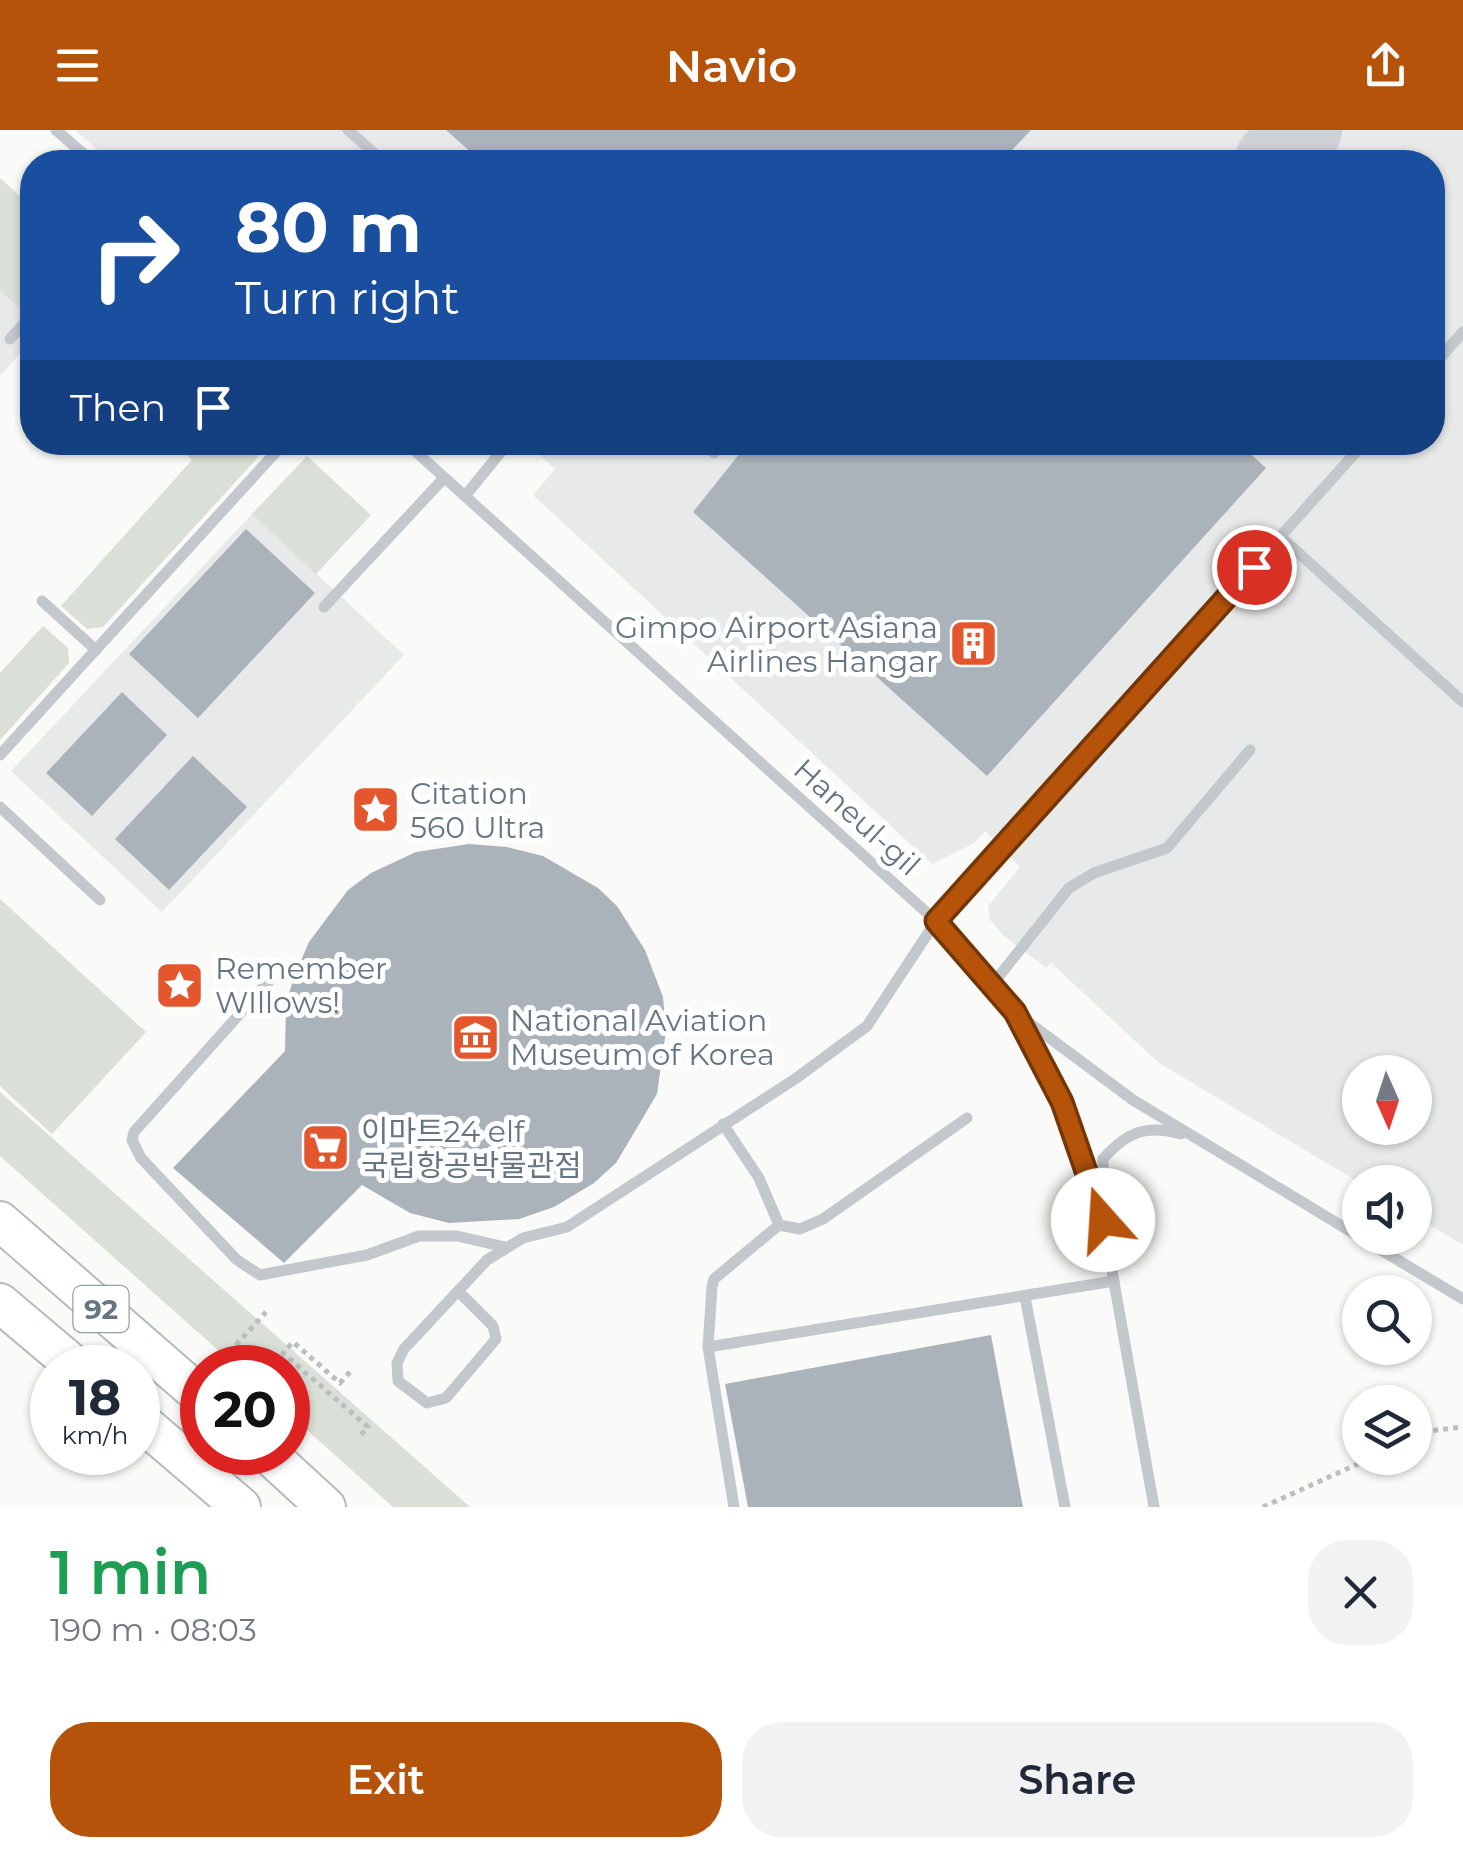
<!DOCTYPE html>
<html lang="en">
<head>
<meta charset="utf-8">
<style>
	body { margin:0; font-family:Montserrat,"Noto Sans KR",sans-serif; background:#f2f2f3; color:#1f2937; height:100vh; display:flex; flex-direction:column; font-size:38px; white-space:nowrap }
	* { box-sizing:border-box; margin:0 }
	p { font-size:32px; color:#747a83 }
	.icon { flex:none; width:55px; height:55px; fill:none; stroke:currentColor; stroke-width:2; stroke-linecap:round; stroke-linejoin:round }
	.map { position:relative; height:1377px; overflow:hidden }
	.side { display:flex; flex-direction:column; background:#fff; flex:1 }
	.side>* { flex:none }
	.hud { position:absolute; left:20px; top:20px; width:1425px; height:305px; border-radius:40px; box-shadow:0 2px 8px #0004; background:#1a4fa0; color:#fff; overflow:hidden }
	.needle { width:65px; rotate:177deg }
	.fabs { position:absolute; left:1342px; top:925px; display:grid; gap:20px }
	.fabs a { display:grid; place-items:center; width:90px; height:90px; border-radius:50%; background:#fff; box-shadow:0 2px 8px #0004; font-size:50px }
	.speed { position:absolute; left:30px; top:1215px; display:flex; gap:20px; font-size:50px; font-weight:700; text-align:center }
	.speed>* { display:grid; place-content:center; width:130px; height:130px; border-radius:50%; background:#fff; box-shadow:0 2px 8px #0004; line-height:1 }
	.speed small { font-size:25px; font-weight:400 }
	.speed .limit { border:15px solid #d22; background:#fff; color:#111 }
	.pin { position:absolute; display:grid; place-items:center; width:85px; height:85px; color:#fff; margin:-42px; border:5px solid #fff; border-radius:50%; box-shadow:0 2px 10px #0007 }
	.me { position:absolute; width:110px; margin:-55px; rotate:341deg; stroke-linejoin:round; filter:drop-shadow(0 0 8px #0008) }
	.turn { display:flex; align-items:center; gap:35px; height:210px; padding:0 50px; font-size:45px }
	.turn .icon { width:130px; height:130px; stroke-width:2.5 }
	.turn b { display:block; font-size:70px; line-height:85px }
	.then { display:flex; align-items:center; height:95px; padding:0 50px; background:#0003; gap:20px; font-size:38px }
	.round { display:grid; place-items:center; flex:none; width:105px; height:105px; border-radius:40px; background:#f2f2f3 }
	.summary { display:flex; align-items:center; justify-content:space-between; height:170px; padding:0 50px }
	h1 { font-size:60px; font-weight:600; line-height:75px; color:#1e9e55 }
	.action { display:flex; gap:20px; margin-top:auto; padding:20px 50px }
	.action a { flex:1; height:115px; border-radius:40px; background:#b45309; color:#fff; font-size:40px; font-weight:600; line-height:115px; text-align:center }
	.action a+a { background:#f2f2f3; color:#1f2937 }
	header { display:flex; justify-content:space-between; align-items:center; height:130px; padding:0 50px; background:#b45309; color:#fff; font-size:45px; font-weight:600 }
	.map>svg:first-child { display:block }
</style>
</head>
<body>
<header><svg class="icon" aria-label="menu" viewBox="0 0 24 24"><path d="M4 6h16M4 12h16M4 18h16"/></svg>Navio<svg class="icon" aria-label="share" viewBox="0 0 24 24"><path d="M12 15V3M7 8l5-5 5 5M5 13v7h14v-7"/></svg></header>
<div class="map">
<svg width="1463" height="1377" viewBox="0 0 1463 1377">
	<rect width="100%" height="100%" fill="#fafaf8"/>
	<g fill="#e8e9e9" fill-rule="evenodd">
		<path d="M75 0H1463V1115L1415 1086V1052L1360 1053 1159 933 1051 833 1046 838 1004 806 990 790 988 776 1020 737 985 701 974 713 932 734 533 365 555 339 527 313 1432 312V32H111ZM1360 942H1415V998H1360Z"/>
		<path d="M0 160 32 189V210L0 246Z"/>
		<path d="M252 384 404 525 162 782 11 641Z"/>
	</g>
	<g fill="#dadfd7">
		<path d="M0 48 32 77V166L21 179 0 161Z"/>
		<path d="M173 313H271L103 497 87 499 61 476 192 330Z"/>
		<path d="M307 326 371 385 316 444 252 384Z"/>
		<path d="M43 496 68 518 69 533 0 610V543Z"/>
		<path d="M0 769 146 902 52 1004 0 956Z"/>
		<path d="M0 962 470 1377H393L288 1283V1238L237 1237 0 1026Z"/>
	</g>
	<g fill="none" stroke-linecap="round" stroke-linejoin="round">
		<path stroke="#ced2d4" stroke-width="78" d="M1273 32 1303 0"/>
	</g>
	<g fill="#aab3b9">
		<path d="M446 0H1031L1001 32H482Z"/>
		<path d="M749 312H1237L1266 338 987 646 693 382Z"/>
		<path d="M246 399 315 463 198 588 129 524Z"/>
		<path d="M122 562 167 605 92 686 46 643Z"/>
		<path d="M193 626 247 677 169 760 115 709Z"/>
		<path d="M469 714 507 717 543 726 598 758 617 776 645 820 663 867 666 901 657 964 616 1033 594 1053 554 1077 519 1089 449 1093 410 1083 362 1055 284 1133 173 1038 285 921 286 873 295 844 309 812 348 760 371 743 416 722Z"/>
		<path d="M991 1205 1023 1377H748L725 1254Z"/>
	</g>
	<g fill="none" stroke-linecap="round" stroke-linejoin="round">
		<defs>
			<g id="primary">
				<path d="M0 1091 202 1267"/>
				<path d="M0 1173 77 1238"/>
				<path d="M138 1289 241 1377"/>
				<path d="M266 1322 326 1377"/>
			</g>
		</defs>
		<use href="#primary" stroke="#b5babe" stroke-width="42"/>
		<g stroke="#bbbfc2" stroke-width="5" stroke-dasharray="5 5" stroke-linecap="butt">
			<path d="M236 1215 266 1182"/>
			<path d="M350 1242 340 1253 293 1212 283 1223 368 1297 361 1305"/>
			<path d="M1415 1309 1436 1300 1463 1297"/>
			<path d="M1263 1377 1371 1328"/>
		</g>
		<g stroke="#c3c8cc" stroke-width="11">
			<path d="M56 0 93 32"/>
			<path d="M348 0 384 32"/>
			<path d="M10 209 32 185"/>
			<path d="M1432 237 1463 202"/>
			<path d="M405 312 936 791 1015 882 1062 972 1103 1090 1154 1377"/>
			<path d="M702 312 714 323"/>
			<path d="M465 366 509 312"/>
			<path d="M1281 407 1463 572"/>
			<path d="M42 471 96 520"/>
			<path d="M324 477 444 348"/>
			<path d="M0 625 285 312"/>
			<path d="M0 677 100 770"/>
			<path d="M279 840 134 1002 132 1010 141 1028 237 1130 260 1145 367 1125 419 1106H457L505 1117"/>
			<path d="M992 855 1069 758 1094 743 1167 718 1250 620"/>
			<path d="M1020 886 1133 970 1360 1107"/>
			<path d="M723 994 759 1048 779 1095 800 1099 823 1089 967 988"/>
			<path d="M1103 1079V1029C1127 1002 1146 994 1181 1004"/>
			<path d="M1361 1108 1463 1169"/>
			<path d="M458 1161 493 1196 496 1209 446 1268 427 1273 398 1251 397 1233 404 1219 487 1130 523 1108 567 1097 795 949 867 896 936 791 1365 312"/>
			<path d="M1025 1167 1065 1377"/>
			<path d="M708 1217 1114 1151"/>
			<path d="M734 1377 708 1217 712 1157 714 1149 779 1095"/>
		</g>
		<use href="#primary" stroke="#fff" stroke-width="38"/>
	</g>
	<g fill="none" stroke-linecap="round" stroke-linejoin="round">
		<defs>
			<path id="route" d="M1103 1090 1062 972 1015 882 936 791 1254 437"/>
		</defs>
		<use href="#route" stroke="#753606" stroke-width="25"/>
		<use href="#route" stroke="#b45309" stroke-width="18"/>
	</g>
	<defs>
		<symbol id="building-square" viewBox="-11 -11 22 22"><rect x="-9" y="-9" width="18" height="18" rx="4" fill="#e4572e" stroke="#fff"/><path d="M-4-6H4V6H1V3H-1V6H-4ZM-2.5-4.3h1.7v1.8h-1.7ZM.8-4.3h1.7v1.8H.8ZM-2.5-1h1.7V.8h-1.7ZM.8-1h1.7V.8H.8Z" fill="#fff"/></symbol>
		<symbol id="sight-square" viewBox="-11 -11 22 22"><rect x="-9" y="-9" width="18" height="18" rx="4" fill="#e4572e" stroke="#fff"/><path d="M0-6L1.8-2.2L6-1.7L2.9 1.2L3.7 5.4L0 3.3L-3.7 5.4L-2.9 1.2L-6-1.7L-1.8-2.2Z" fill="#fff"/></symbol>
		<symbol id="museum-square" viewBox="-11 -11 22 22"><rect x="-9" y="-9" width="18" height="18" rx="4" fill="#e4572e" stroke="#fff"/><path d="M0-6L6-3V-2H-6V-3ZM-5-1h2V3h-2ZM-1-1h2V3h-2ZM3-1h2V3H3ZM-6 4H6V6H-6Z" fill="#fff"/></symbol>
		<symbol id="supermarket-square" viewBox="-11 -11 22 22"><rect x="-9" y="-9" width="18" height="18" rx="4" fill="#e4572e" stroke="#fff"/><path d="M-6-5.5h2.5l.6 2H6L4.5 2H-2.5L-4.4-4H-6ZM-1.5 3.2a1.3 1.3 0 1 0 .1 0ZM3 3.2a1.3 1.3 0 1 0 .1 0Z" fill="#fff"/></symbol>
	</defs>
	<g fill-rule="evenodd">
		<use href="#building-square" x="946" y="486" width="55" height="55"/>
		<use href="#sight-square" x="348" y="652" width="55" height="55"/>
		<use href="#sight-square" x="152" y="828" width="55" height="55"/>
		<use href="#museum-square" x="448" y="880" width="55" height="55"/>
		<use href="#supermarket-square" x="298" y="990" width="55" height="55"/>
	</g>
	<g text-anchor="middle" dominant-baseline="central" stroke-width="10" stroke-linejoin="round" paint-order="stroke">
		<rect fill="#fff" stroke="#939fa8" stroke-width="2.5" x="73.5" y="1156" width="55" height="46" rx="8"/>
		<g font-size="28" font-weight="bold" fill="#657683">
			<text x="101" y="1179">92</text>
		</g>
		<g font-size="30" fill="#657683" stroke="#fff" text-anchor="start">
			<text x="938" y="497" text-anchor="end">Gimpo Airport Asiana<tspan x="938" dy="34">Airlines Hangar</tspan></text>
			<text x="410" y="663">Citation<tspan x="410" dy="34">560 Ultra</tspan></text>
			<text x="215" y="838">Remember<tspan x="215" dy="34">WIllows!</tspan></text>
			<text x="510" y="890">National Aviation<tspan x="510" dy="34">Museum of Korea</tspan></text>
			<text x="361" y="1001">이마트24 elf<tspan x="361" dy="34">국립항공박물관점</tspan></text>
		</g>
		<g font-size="30" fill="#657683" stroke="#fff">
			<text transform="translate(857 687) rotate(42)">Haneul-gil</text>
		</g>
	</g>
</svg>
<div class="fabs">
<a><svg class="needle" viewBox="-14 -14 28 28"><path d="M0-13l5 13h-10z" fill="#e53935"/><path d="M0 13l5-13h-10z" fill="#747a83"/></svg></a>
<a><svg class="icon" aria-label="sound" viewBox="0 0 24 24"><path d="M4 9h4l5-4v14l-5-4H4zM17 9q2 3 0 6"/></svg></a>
<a><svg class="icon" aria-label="search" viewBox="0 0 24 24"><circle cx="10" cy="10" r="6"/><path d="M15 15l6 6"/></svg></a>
<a><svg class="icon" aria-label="layers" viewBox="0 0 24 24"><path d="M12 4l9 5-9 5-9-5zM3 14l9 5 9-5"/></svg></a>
</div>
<div class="speed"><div>18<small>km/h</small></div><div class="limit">20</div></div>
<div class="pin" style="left:1254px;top:437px;background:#d93025"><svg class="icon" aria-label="arrive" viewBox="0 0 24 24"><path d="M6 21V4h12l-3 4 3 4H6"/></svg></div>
<svg class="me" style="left:1103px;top:1090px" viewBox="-20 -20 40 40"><circle r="19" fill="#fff"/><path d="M0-13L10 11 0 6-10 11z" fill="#b45309"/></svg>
<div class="hud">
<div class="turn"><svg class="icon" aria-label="right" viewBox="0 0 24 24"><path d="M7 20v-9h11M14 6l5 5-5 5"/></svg><div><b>80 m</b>Turn right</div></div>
<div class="then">Then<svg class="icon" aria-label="arrive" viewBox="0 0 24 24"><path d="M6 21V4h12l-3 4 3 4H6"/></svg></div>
</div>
</div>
<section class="side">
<div class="summary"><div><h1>1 min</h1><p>190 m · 08:03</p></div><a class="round"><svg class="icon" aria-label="close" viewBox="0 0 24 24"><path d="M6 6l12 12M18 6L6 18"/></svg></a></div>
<div class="action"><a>Exit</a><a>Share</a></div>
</section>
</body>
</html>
